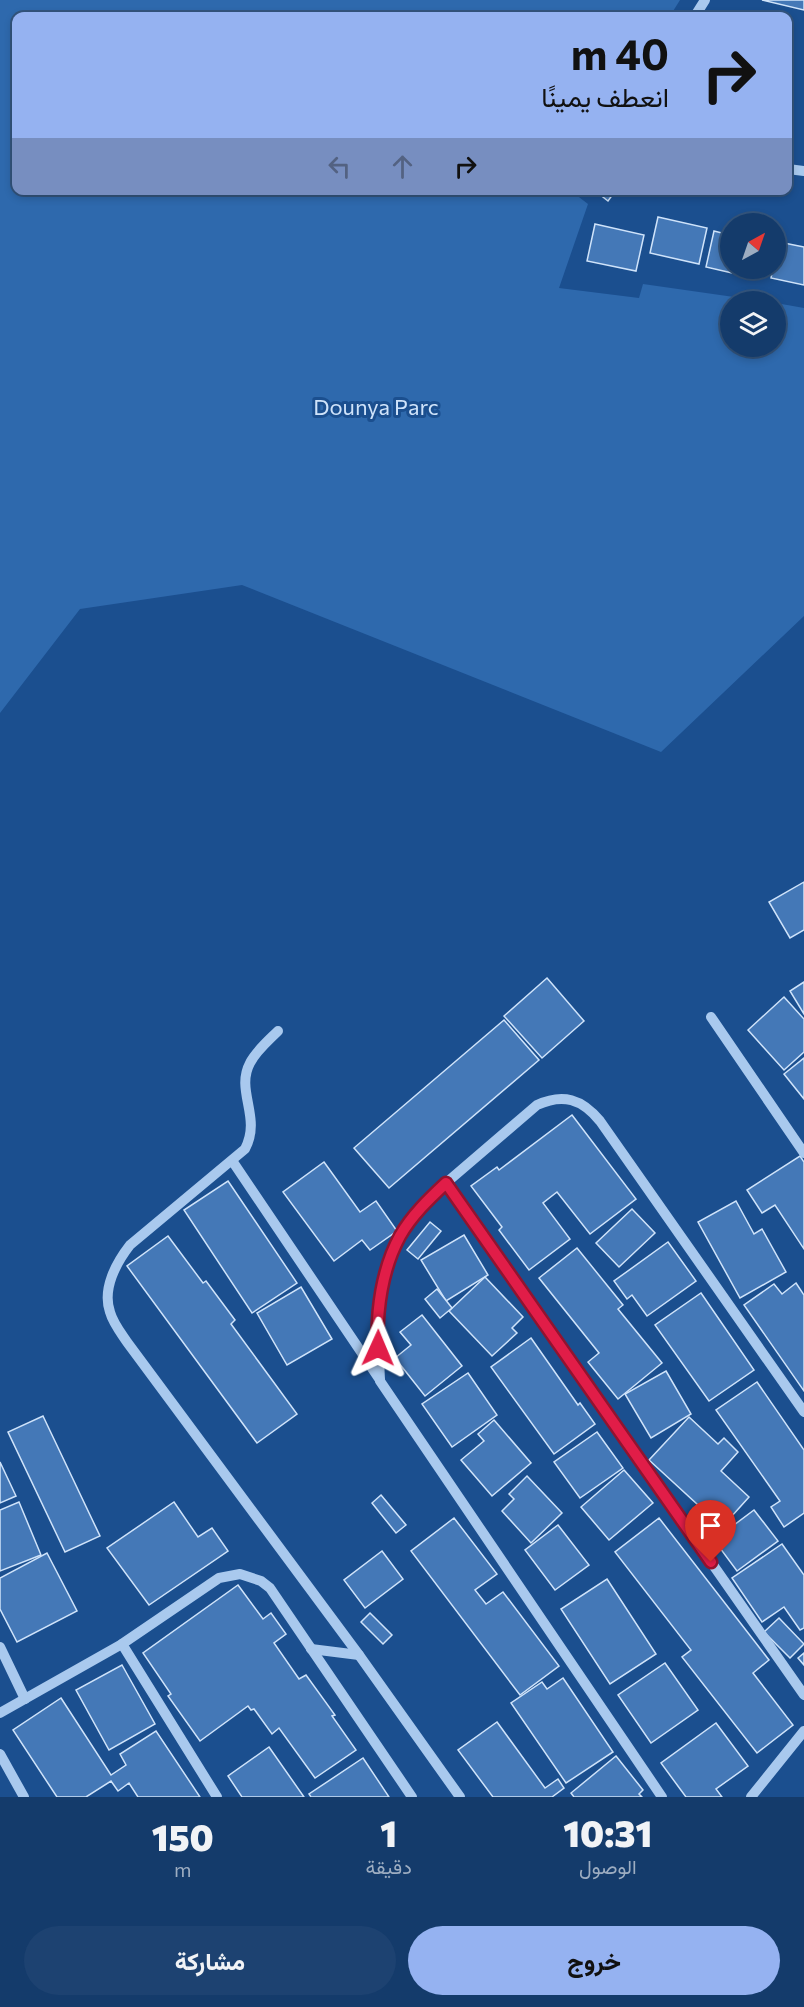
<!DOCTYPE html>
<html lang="ar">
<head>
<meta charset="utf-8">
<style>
	body { margin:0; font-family:Commissioner,Vazirmatn,sans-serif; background:#1d4271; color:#f1f3f6; direction:rtl; height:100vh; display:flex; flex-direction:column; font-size:22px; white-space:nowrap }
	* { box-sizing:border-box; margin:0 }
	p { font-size:20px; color:#9dadc1 }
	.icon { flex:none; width:33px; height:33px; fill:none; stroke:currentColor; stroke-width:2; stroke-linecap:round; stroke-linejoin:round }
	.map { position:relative; height:1797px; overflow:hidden; direction:ltr }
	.side { display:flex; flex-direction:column; background:#143b6b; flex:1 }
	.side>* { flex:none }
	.hud { position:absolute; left:12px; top:12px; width:780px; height:183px; border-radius:12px; box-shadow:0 3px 9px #0003,0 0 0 2px #33557e; direction:rtl; background:#95b2f1; color:#111; overflow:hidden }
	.needle { width:39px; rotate:40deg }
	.controls { position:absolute; left:720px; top:213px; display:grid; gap:12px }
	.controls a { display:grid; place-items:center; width:66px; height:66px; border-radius:50%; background:#143b6b; box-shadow:0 3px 9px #0003,0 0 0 2px #33557e; font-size:30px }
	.pin { position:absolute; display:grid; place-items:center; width:51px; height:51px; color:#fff; margin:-62px -26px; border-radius:50% 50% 50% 0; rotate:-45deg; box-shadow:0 0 6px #0007 }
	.pin .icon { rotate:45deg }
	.me { position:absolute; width:66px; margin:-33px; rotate:1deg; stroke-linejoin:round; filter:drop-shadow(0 0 4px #0008) }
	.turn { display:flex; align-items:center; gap:21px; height:126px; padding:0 24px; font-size:27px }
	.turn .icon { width:78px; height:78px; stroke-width:2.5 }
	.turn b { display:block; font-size:42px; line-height:51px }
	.lanes { display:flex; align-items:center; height:57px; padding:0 24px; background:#0003; justify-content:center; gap:30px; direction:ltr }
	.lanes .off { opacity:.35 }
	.eta { display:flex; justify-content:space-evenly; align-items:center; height:102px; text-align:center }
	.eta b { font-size:36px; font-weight:800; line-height:42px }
	.cta { display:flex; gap:12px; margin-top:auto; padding:12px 24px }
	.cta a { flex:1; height:69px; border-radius:36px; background:#95b2f1; color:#111; font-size:24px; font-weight:800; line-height:69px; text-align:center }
	.cta a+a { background:#1d4271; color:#f1f3f6 }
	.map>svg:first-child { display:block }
</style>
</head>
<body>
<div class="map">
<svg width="804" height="1797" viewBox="0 0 804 1797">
	<rect width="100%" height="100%" fill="#1b4f8f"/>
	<path fill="#2e69ad" d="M0 0H680L670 16H16V190L571 191 588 204 559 288 639 298 643 284 762 301 730 302V346H776V303L804 308V616L661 752 242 585 80 609 0 713Z"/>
	<g fill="#4478b7" stroke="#cfe3fa" stroke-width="1.5">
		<path d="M762 0H804V10Z"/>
		<path d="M788 105 791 106 788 123Z"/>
		<path d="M594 190H616L608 201Z"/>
		<path d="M658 217 707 228 699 264 650 253Z"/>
		<path d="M595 224 644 235 636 271 587 261Z"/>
		<path d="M714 231 730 235V268H756L754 278 706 267Z"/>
		<path d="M779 242 804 247V285L771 278 773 268H776Z"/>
		<path d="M804 882V930L790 938 769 902Z"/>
		<path d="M547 978 584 1021 542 1058 504 1016Z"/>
		<path d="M804 982V1014L790 991Z"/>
		<path d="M784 997 804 1019V1052L784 1070 748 1030Z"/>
		<path d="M504 1020 539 1060 389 1188 354 1148Z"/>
		<path d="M804 1058V1099L784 1074Z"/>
		<path d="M572 1115 636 1199 590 1234 557 1192 543 1203 570 1239 529 1270 499 1230 502 1227 471 1186 497 1167 499 1170Z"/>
		<path d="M800 1156 804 1162V1249L775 1205 762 1213 747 1190Z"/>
		<path d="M324 1162 360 1212 376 1201 397 1231 370 1250 362 1240 334 1261 283 1192Z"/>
		<path d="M228 1181 297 1283 252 1313 184 1210Z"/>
		<path d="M736 1201 754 1234 762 1229 786 1272 740 1298 698 1222Z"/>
		<path d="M632 1209 655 1233 619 1267 596 1243Z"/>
		<path d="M430 1222 441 1231 418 1259 407 1250Z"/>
		<path d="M464 1235 488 1275 446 1301 421 1260Z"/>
		<path d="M168 1236 203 1283 206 1281 235 1320 231 1324 297 1414 257 1443 127 1266Z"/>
		<path d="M668 1242 696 1281 647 1316 632 1295 627 1299 614 1281Z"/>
		<path d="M577 1248 623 1305 618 1309 662 1363 618 1399 588 1362 599 1353 539 1278Z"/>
		<path d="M485 1277 523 1317 512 1328 517 1333 492 1356 449 1311Z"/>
		<path d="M796 1283 804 1295V1391L744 1305 774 1284 782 1294Z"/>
		<path d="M301 1287 332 1339 287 1365 257 1313Z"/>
		<path d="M437 1289 452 1308 440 1318 425 1299Z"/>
		<path d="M701 1293 754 1370 709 1401 655 1325Z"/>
		<path d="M422 1315 462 1366 425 1396 395 1358 411 1345 400 1332Z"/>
		<path d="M531 1338 578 1405 580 1403 595 1424 554 1454 491 1367Z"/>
		<path d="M666 1371 691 1414 651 1438 625 1394Z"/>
		<path d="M468 1373 497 1415 452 1447 422 1404Z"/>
		<path d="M757 1382 804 1450V1513L784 1527 771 1507 780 1501 716 1410Z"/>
		<path d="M43 1416 100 1536 65 1552 8 1432Z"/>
		<path d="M689 1417 718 1444 724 1438 738 1452 721 1471 749 1497 722 1527 649 1460Z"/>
		<path d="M494 1420 531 1463 492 1496 461 1460 484 1441 478 1434Z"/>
		<path d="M597 1432 623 1468 580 1498 554 1462Z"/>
		<path d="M0 1462 16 1496 0 1503Z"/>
		<path d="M624 1470 653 1503 609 1540 581 1507Z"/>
		<path d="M527 1476 562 1513 531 1543 502 1511 514 1499 509 1494Z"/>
		<path d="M381 1495 406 1525 396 1533 372 1503Z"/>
		<path d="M19 1502 41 1555 0 1571V1510Z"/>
		<path d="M174 1502 198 1537 212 1528 228 1551 149 1605 107 1548Z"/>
		<path d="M754 1510 778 1541 737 1571 714 1540Z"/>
		<path d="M454 1518 497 1574 475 1590 486 1604 503 1592 559 1666 520 1695 411 1551Z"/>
		<path d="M659 1518 769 1660 753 1673 793 1725 757 1753 682 1657 691 1650 615 1552Z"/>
		<path d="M558 1525 589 1565 555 1590 525 1550Z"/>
		<path d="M782 1544 804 1575V1628L800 1630 784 1607 762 1622 732 1578Z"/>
		<path d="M382 1551 403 1579 365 1608 344 1580Z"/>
		<path d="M47 1553 77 1611 17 1642 0 1609V1578Z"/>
		<path d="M607 1579 656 1654 610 1684 561 1609Z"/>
		<path d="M238 1585 263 1619 271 1613 286 1634 274 1643 299 1679 306 1675 335 1715 332 1716 356 1750 315 1778 279 1728 272 1734 254 1709 251 1710 248 1706 200 1741 168 1696 171 1694 143 1653Z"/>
		<path d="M370 1613 392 1635 383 1644 361 1622Z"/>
		<path d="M779 1618 804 1644 790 1658 764 1632Z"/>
		<path d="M804 1653V1665L798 1658Z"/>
		<path d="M665 1663 698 1710 651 1743 618 1695Z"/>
		<path d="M122 1665 155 1724 109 1750 76 1690Z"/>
		<path d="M563 1678 613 1752 566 1783 511 1703 542 1682 547 1689Z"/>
		<path d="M61 1698 111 1775 126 1765 120 1754 156 1731 200 1797H138L129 1783 118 1791 111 1781 86 1797H57L13 1730Z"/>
		<path d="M497 1722 545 1788 558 1779 564 1788 552 1797H493L458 1750Z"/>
		<path d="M716 1723 748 1766 716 1789 722 1797H686L661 1763Z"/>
		<path d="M269 1747 304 1797H242L228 1776Z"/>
		<path d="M616 1756 643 1790 639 1794 642 1797H574L571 1793Z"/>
		<path d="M363 1758 389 1797H311L309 1794Z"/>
	</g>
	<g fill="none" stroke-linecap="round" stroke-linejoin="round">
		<g stroke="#a9c9ee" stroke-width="10">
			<path d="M695 16 705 0"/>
			<path d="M788 169 804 171"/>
			<path d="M711 1017 804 1153"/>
			<path d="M278 1031C268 1041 256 1051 250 1063 235 1091 262 1117 245 1149L130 1245C116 1263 102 1289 110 1312 113 1323 121 1333 127 1342L359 1655 460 1797"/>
			<path d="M233 1162 380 1380"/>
			<path d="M446 1183 804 1695"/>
			<path d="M122 1644 217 1797"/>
			<path d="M0 1647 25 1699"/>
			<path d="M311 1649 359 1655"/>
			<path d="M0 1713 122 1644 219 1578 240 1574 261 1581 270 1588 412 1797"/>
			<path d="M0 1754 24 1797"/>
			<path d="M662 1797 380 1381 378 1332 381 1294 388 1266 400 1236 420 1208 446 1183 537 1105C563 1093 582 1099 600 1121L804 1412"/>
			<path d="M751 1797 804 1731"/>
		</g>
	</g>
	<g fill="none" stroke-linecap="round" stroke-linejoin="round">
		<defs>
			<path id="route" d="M378 1348C376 1311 382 1269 400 1236 412 1215 429 1199 446 1183L711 1562"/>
		</defs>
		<use href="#route" stroke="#92132f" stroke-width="15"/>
		<use href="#route" stroke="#e11d48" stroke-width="10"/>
	</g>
	<g text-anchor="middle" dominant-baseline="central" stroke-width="6" stroke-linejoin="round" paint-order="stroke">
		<g font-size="22" fill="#cfe3fa" stroke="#1b4f8f">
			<text x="376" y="406">Dounya Parc</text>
		</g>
	</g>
</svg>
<div class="controls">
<a><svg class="needle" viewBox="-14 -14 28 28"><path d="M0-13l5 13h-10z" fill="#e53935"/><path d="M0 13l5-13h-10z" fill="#9dadc1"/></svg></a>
<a><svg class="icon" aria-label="layers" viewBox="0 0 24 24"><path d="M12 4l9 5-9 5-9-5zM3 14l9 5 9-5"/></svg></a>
</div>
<div class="pin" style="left:711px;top:1562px;background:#d93025"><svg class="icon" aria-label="arrive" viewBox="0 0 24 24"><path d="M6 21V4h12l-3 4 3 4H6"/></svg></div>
<svg class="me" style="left:378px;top:1348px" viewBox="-20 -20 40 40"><path d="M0-17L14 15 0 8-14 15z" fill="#e11d48" stroke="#fff" stroke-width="4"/></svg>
<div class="hud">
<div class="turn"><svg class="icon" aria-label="right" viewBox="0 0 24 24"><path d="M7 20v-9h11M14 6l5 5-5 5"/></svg><div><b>40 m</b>انعطف يمينًا</div></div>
<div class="lanes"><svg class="icon off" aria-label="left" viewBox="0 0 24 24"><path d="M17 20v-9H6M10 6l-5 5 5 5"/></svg><svg class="icon off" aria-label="ahead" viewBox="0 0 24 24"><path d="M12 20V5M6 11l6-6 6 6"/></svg><svg class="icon" aria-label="right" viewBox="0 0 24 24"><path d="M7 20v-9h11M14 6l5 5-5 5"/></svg></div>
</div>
</div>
<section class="side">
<div class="eta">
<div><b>10:31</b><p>الوصول</p></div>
<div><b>1</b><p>دقيقة</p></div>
<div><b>150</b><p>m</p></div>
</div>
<div class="cta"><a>خروج</a><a>مشاركة</a></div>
</section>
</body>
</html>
